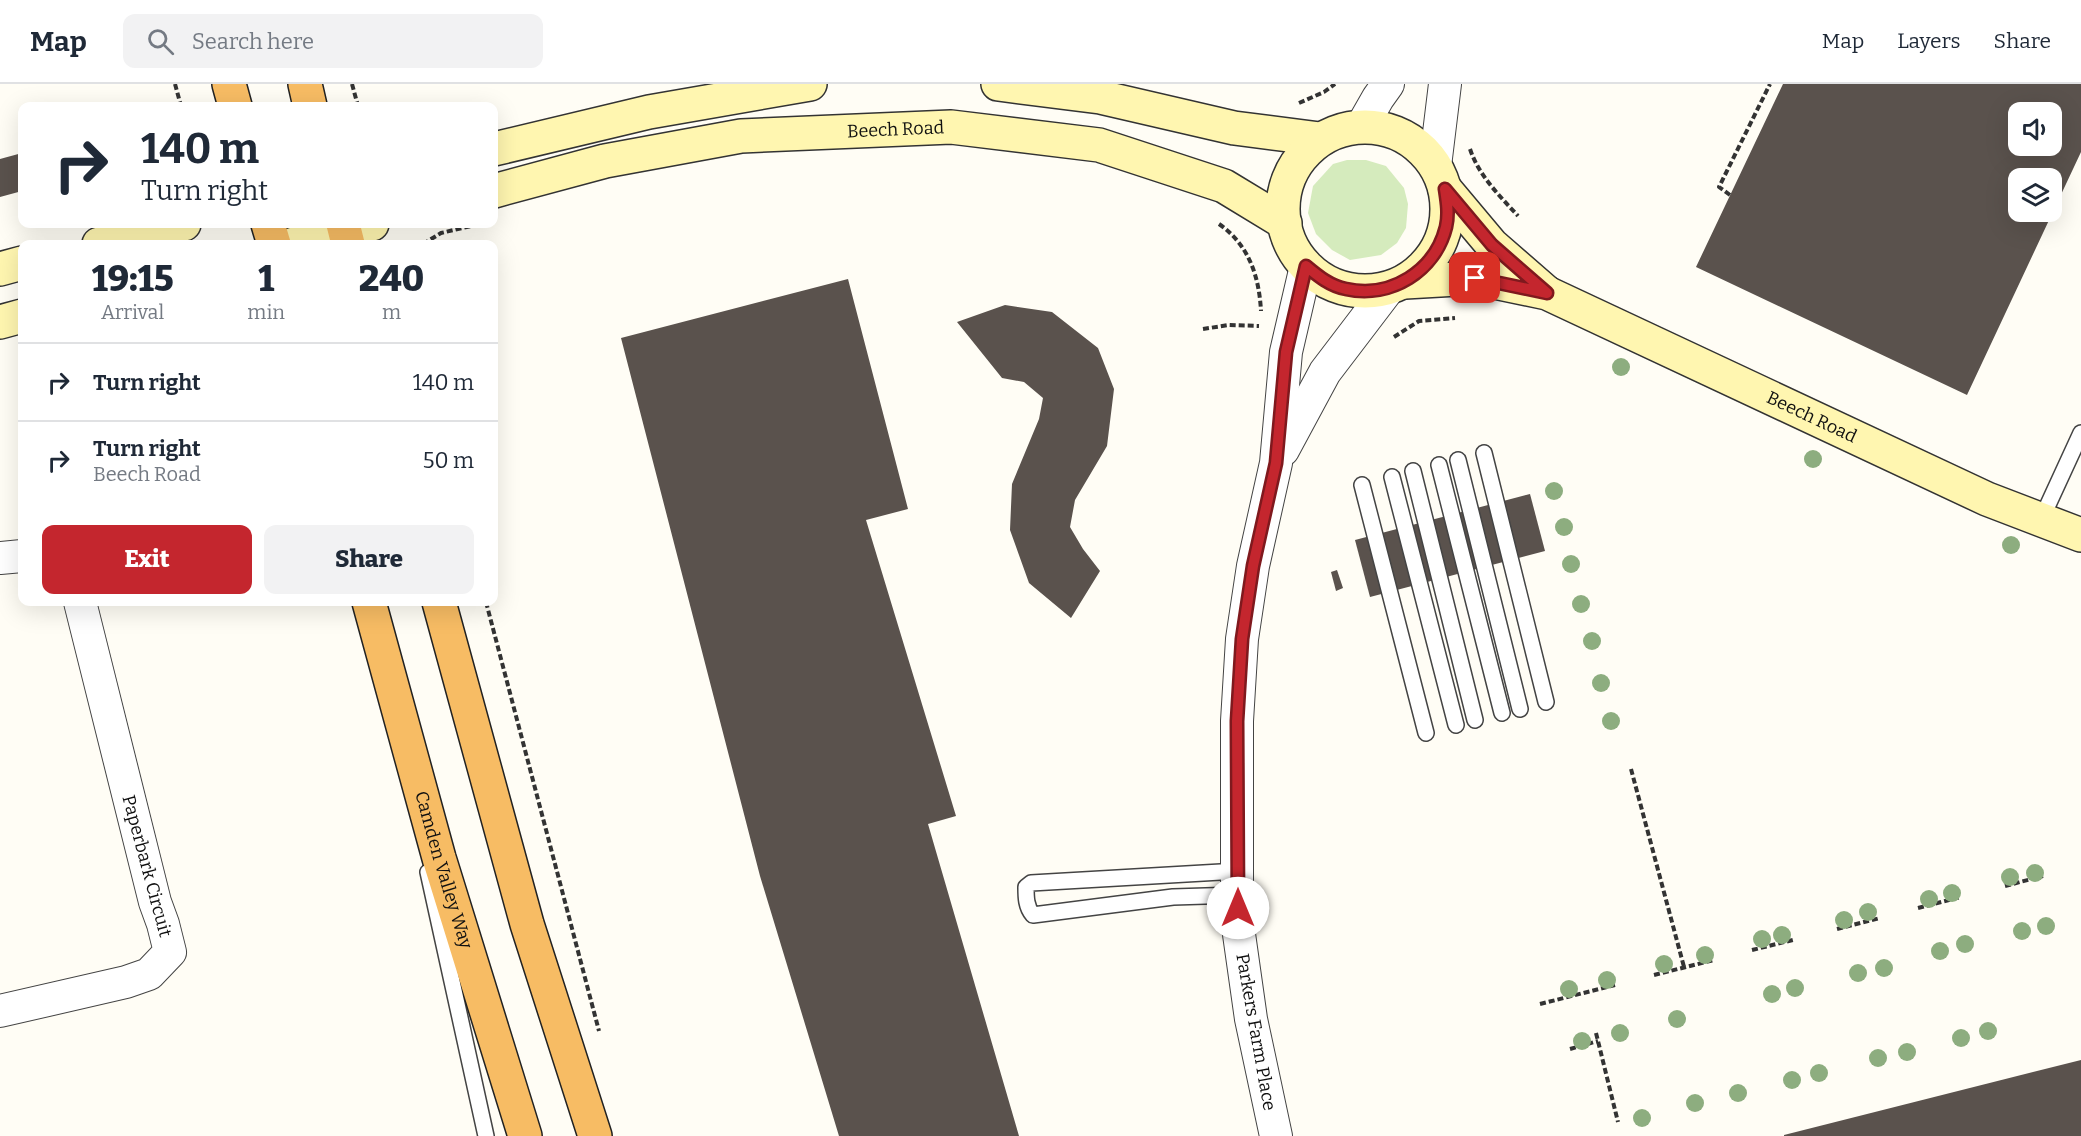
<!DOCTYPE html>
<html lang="en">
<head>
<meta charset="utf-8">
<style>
	body { margin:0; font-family:Bitter,serif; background:#f2f2f3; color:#1f2937; height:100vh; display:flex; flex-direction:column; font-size:22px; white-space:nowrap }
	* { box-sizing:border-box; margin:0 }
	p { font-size:20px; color:#747a83 }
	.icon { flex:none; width:33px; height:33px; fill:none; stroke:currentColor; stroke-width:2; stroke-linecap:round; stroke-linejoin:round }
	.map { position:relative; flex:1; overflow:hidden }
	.drawer { position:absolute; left:18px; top:156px; width:480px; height:366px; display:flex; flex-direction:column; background:#fff; border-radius:12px; box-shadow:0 6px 24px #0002 }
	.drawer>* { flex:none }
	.guide { position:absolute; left:18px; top:18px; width:480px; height:126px; border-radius:12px; box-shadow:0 6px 24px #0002; background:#fff; color:#1f2937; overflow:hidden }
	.controls { position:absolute; left:2008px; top:18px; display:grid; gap:12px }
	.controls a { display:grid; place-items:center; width:54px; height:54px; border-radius:12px; background:#fff; box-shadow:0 6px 24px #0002; font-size:30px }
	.pin { position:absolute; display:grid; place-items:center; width:51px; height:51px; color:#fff; margin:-26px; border-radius:12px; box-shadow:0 3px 9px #0006 }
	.me { position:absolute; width:66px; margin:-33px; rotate:0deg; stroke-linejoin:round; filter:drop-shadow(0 0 4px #0008) }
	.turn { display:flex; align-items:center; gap:21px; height:126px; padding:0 24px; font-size:27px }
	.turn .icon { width:78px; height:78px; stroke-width:2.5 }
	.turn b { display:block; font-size:42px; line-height:51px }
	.eta { display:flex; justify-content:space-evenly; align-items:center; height:102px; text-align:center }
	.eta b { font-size:36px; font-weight:800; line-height:42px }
	.button { display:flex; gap:12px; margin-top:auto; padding:12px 24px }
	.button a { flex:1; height:69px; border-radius:12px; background:#c4262e; color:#fff; font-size:24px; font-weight:800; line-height:69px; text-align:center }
	.button a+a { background:#f2f2f3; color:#1f2937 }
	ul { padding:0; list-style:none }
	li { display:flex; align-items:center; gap:18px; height:78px; padding:0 24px; border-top:2px solid #e0e1e3 }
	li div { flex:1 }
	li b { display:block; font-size:22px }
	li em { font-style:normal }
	header { display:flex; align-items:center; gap:36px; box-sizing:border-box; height:84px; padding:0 30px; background:#fff; border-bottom:2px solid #e0e1e3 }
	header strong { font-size:28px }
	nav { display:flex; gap:33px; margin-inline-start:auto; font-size:21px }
	.search { width:420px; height:54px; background:#f2f2f3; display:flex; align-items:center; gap:15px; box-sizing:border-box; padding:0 21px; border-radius:12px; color:#747a83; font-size:22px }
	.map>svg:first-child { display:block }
</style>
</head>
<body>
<header>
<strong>Map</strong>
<div class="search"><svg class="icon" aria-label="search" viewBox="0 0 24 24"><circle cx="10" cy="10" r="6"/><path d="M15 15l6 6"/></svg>Search here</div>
<nav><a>Map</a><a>Layers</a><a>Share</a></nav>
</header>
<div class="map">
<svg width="2081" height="1052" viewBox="0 0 2081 1052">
	<rect width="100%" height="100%" fill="#fffdf5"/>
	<path fill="#d5ebbd" d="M1347 76H1366L1386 82 1404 104 1408 120 1406 144 1397 159 1381 171 1350 176 1332 166 1316 150 1308 129 1313 102 1333 80Z"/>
	<g fill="#5a524d" fill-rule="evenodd">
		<path d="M1783 0H2081V68L1967 311 1696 183ZM2019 28H2052V62H2019ZM2019 94H2052V128H2019Z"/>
		<path d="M22 69V107L0 113V75Z"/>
		<path d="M848 195 908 425 866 436 956 732 928 740 1019 1052H839L760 792 621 254Z"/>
		<path d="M1005 221 1052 228 1098 264 1114 305 1107 362 1075 416 1070 443 1083 465 1100 487 1071 534 1029 499 1010 446 1012 400 1039 335 1043 314 1024 298 1002 294 957 238Z"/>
		<path d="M1530 410 1545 467 1370 513 1355 456Z"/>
		<path d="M1337 486 1343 504 1336 507 1331 488Z"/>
		<path d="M2081 976V1052H1784V1051Z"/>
	</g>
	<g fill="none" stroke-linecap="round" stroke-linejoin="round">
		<defs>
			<g id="service">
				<path d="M1484 369 1546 618"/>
				<path d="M1458 376 1520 625"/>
				<path d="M1439 381 1502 629"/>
				<path d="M1413 387 1475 636"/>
				<path d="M1392 393 1456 641"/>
				<path d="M1362 401 1426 649"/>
				<path d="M2041 436 2081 349"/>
				<path d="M1238 787 1031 799 1026 803C1026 813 1026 823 1033 831L1173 813 1238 811"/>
				<path d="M428 788 486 1052"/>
			</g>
			<g id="minor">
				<path d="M1362 42 1378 14 1388 0"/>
				<path d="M1435 82 1445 0"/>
				<path d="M1283 366 1325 288 1389 204"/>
				<path d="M0 474 22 472"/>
				<path d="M0 927 126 898 149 890 170 868 163 840 155 818 80 518"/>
				<path d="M1276 1052 1251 935 1237 836V637L1242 555 1253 482 1276 379 1286 268 1306 182"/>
			</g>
			<g id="secondary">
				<path d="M998 0 1100 13 1234 44 1320 55"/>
				<circle cx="1365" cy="125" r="82"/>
				<path d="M494 65 649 28 810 0"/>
				<path d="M1445 105 1492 161 1546 208"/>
				<path id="s1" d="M494 107 605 77 741 52 951 43 1099 61 1224 102 1285 139"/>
				<path d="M99 160 184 140"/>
				<path d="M294 160 372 140"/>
				<path d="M0 185 22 179"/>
				<path id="s2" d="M1405 198 1475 194 1547 209 1987 415 2081 451"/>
				<path d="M0 238 22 232"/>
			</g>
			<g id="trunk">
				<path d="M229 0 235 22"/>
				<path d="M305 0 310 22"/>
				<path d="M268 140 274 160"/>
				<path d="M343 140 348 160"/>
				<path id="s3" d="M369 518 439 774 525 1052"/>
				<path d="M439 518 527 840 595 1052"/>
			</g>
		</defs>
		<use href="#service" stroke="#444" stroke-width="18"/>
		<use href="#minor" stroke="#444" stroke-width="34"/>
		<use href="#secondary" stroke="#333" stroke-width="36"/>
		<use href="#trunk" stroke="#222" stroke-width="36"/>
		<g stroke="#333" stroke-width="4" stroke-dasharray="6 3" stroke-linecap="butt">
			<path d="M175 0 181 22"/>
			<path d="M352 0 358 22"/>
			<path d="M1299 19 1324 8 1335 0"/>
			<path d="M1470 65C1479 92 1499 111 1518 132"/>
			<path d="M1730 111 1719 103 1770 0"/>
			<path d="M1219 140C1249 161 1259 192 1261 227"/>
			<path d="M423 160 441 149 480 140"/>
			<path d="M1203 245 1229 241 1259 242"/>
			<path d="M1394 253 1419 237 1455 234"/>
			<path d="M486 518 599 947"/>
			<path d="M1631 685 1684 883"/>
			<path d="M2005 802 2043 792"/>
			<path d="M1918 824 1961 813"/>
			<path d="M1837 845 1880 834"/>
			<path d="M1752 866 1793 856"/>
			<path d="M1654 891 1714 876"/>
			<path d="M1540 920 1615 901"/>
			<path d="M1596 949 1618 1038"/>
			<path d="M1570 965 1598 957"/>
		</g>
		<use href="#service" stroke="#fff" stroke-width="15"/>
		<use href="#minor" stroke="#fff" stroke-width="32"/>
		<use href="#secondary" stroke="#fff6b0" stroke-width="33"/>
		<use href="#trunk" stroke="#f7bc64" stroke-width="33"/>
	</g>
	<g fill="#8dad7f">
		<circle cx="1621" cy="283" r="9"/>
		<circle cx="1813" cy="375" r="9"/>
		<circle cx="1554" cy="407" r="9"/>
		<circle cx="1564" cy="443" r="9"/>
		<circle cx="2011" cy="461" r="9"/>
		<circle cx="1571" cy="480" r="9"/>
		<circle cx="1581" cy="520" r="9"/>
		<circle cx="1592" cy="557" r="9"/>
		<circle cx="1601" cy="599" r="9"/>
		<circle cx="1611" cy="637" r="9"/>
		<circle cx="2035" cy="789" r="9"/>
		<circle cx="2010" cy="793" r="9"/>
		<circle cx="1952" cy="809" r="9"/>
		<circle cx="1929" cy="815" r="9"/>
		<circle cx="1868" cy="828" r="9"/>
		<circle cx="1844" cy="836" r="9"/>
		<circle cx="2046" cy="842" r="9"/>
		<circle cx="2022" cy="847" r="9"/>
		<circle cx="1782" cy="851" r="9"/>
		<circle cx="1762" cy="855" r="9"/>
		<circle cx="1965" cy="860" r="9"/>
		<circle cx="1940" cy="867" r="9"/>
		<circle cx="1705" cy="871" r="9"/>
		<circle cx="1664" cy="880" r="9"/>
		<circle cx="1884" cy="884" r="9"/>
		<circle cx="1858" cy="889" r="9"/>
		<circle cx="1607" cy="896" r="9"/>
		<circle cx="1795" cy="904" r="9"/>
		<circle cx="1569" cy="905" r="9"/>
		<circle cx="1772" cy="910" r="9"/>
		<circle cx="1677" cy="935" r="9"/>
		<circle cx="1988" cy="947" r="9"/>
		<circle cx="1620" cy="949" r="9"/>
		<circle cx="1961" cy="954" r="9"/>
		<circle cx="1582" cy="957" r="9"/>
		<circle cx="1907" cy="968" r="9"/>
		<circle cx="1878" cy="974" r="9"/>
		<circle cx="1819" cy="989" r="9"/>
		<circle cx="1792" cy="996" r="9"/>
		<circle cx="1738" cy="1009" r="9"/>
		<circle cx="1695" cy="1019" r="9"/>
		<circle cx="1642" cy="1034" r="9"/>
	</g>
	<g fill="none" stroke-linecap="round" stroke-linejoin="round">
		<defs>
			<path id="route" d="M1238 824 1237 637 1242 555 1253 482 1276 379 1286 268 1306 182C1318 192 1330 202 1346 205 1391 215 1435 187 1446 143 1449 130 1447 118 1445 105L1492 161 1547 209 1475 194"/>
		</defs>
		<use href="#route" stroke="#7f191e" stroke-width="15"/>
		<use href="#route" stroke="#c4262e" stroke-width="10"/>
	</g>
	<g text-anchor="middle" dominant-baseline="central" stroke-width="6" stroke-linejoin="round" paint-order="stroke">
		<g font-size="18" fill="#111" stroke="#fff">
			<text stroke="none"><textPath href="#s1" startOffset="408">Beech Road</textPath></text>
			<text stroke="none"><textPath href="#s2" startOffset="436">Beech Road</textPath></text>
			<text transform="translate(147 782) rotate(75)">Paperbark Circuit</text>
			<text stroke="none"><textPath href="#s3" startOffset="278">Camden Valley Way</textPath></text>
			<text transform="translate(1256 948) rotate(80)">Parkers Farm Place</text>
		</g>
	</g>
</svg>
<div class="controls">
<a><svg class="icon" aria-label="sound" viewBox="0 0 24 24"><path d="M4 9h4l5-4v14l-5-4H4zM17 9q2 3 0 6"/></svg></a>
<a><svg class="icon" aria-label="layers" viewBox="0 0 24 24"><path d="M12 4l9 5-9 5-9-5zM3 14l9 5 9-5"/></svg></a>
</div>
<div class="pin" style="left:1475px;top:194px;background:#d93025"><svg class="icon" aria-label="arrive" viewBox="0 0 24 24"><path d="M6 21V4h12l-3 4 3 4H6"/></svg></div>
<svg class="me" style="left:1238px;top:824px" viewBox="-20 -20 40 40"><circle r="19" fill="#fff"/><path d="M0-13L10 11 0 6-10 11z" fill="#c4262e"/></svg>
<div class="guide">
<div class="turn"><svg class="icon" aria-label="right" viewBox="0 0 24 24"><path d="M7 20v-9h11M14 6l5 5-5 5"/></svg><div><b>140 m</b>Turn right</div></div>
</div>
<section class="drawer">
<div class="eta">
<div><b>19:15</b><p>Arrival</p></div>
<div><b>1</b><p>min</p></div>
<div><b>240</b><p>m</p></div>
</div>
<ul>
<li><svg class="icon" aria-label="right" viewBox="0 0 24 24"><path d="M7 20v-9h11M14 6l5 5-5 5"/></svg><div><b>Turn right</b></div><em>140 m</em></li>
<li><svg class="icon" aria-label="right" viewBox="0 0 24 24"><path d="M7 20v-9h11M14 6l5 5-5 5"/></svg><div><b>Turn right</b><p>Beech Road</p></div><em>50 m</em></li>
</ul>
<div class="button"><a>Exit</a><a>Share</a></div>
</section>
</div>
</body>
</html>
